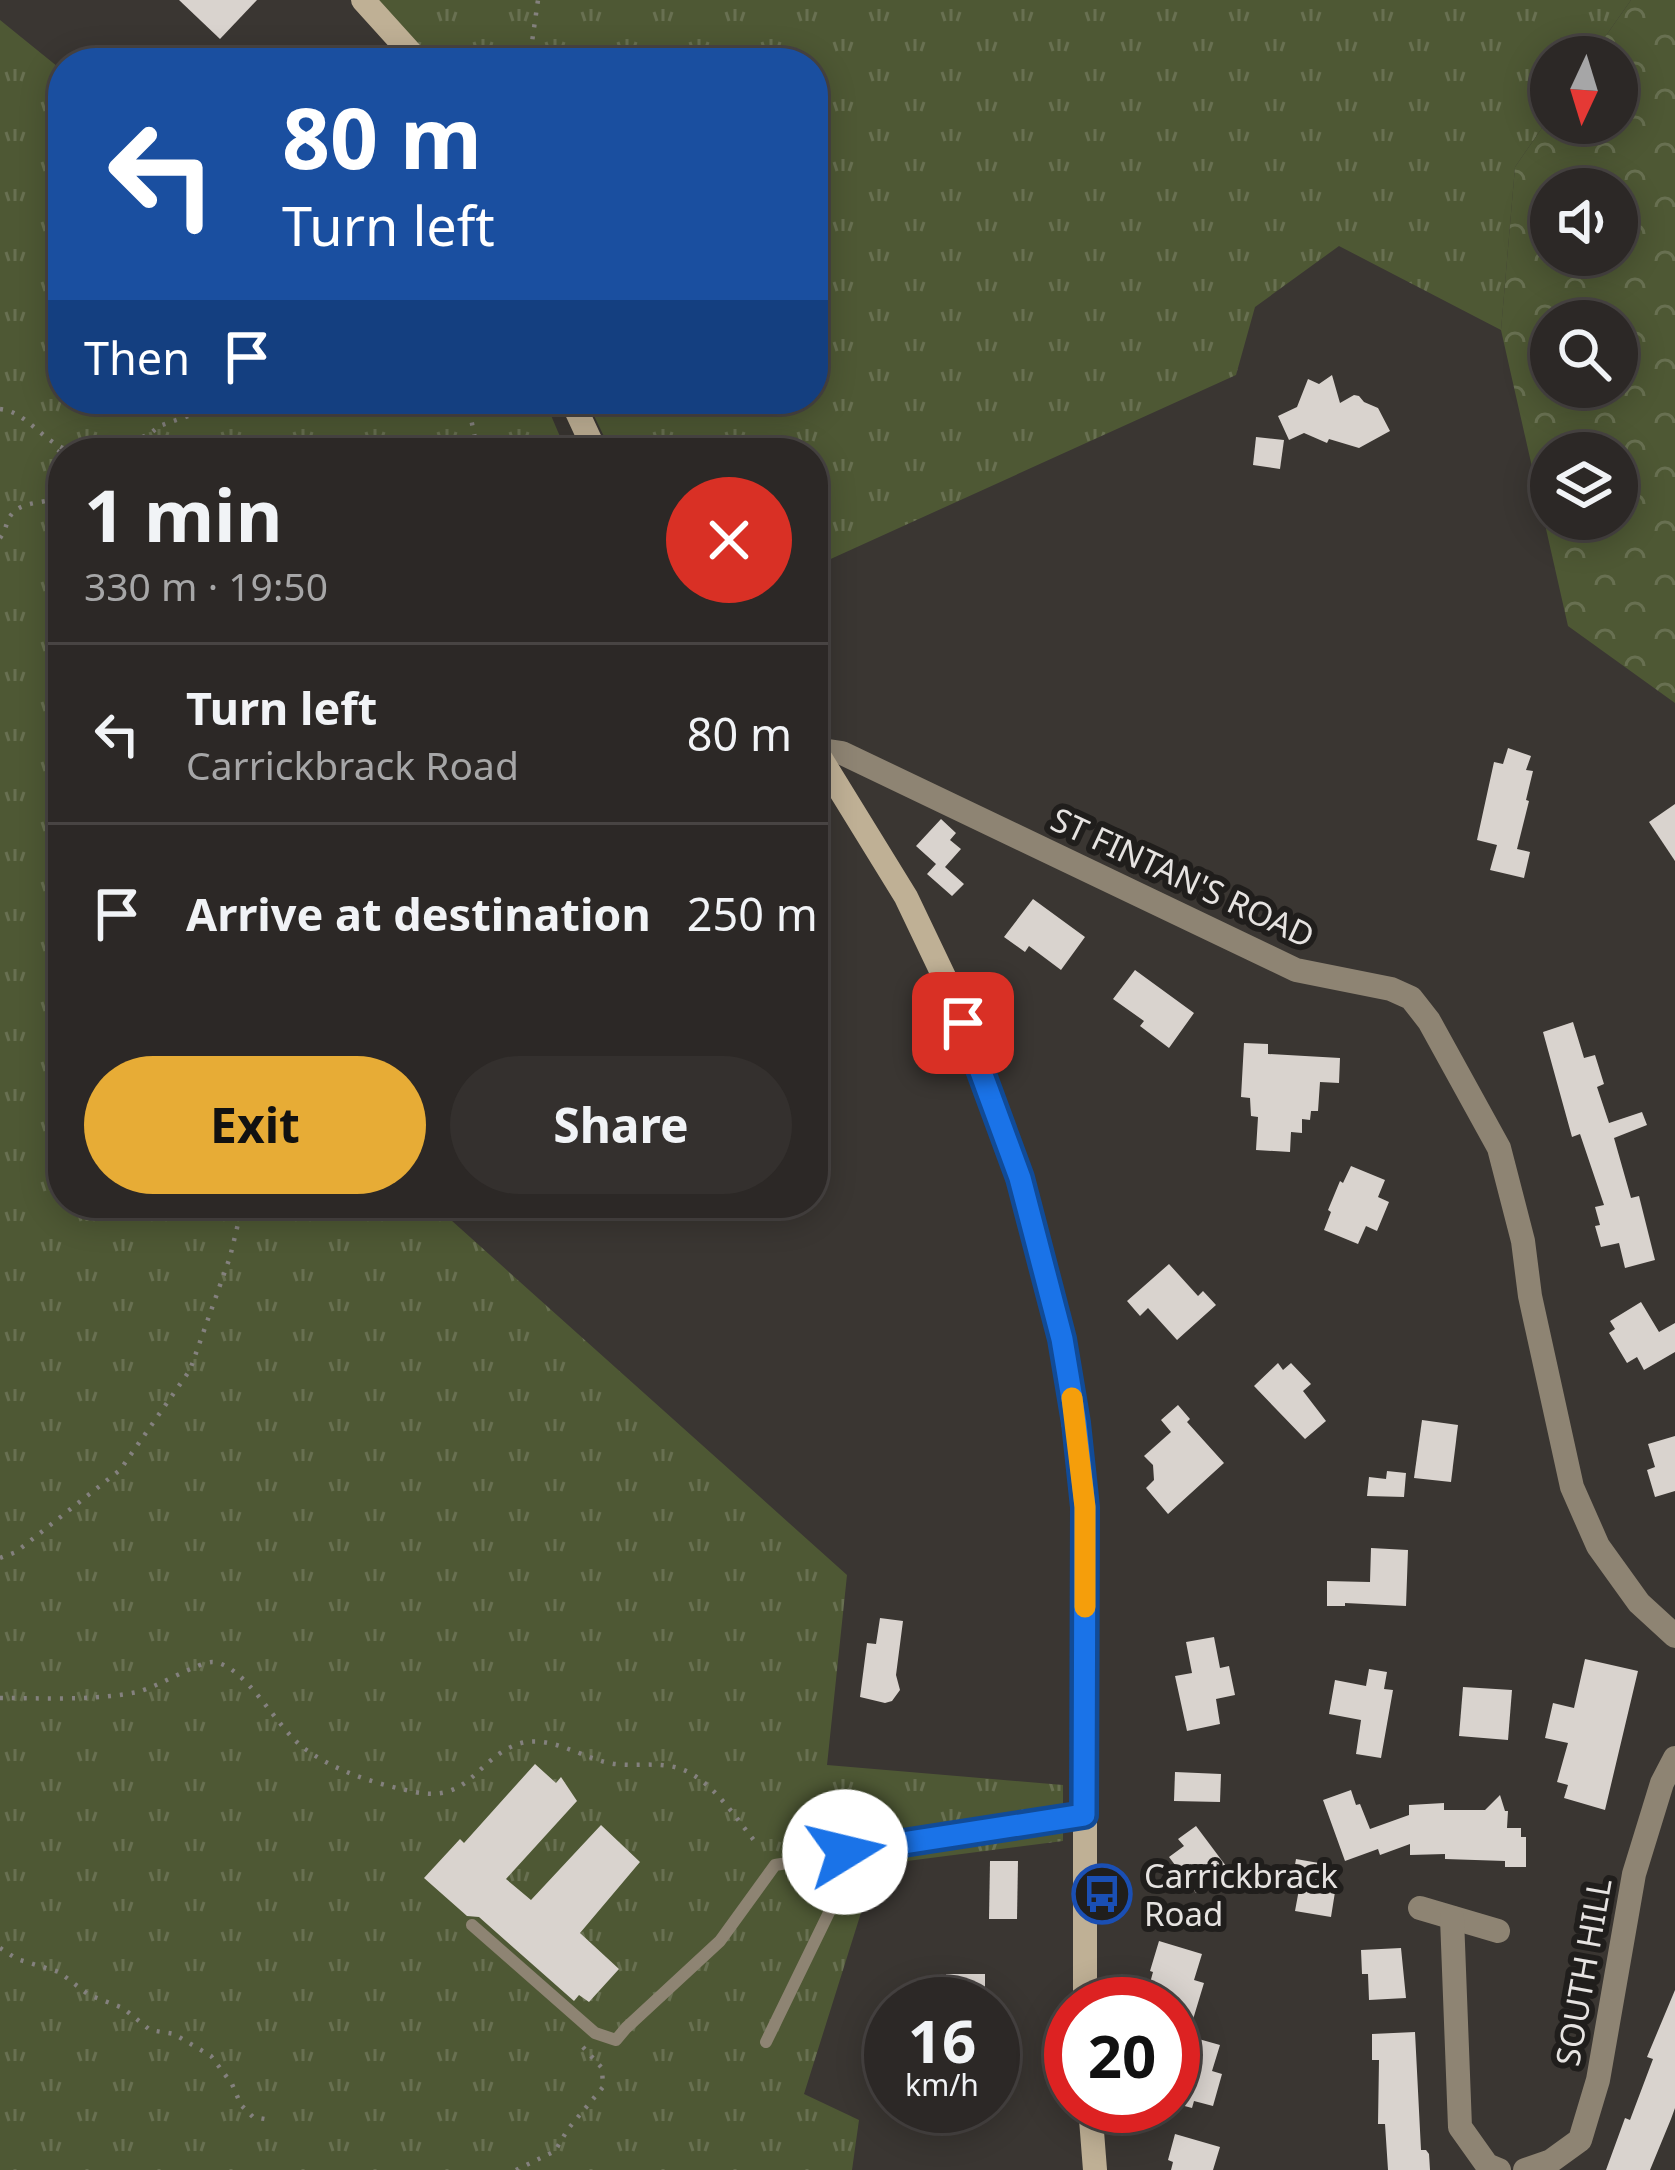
<!DOCTYPE html>
<html lang="en">
<head>
<meta charset="utf-8">
<style>
	body { margin:0; font-family:"Noto Sans",sans-serif; background:#34302e; color:#f1f3f6; height:100vh; display:flex; flex-direction:column; font-size:45px; white-space:nowrap }
	* { box-sizing:border-box; margin:0 }
	p { font-size:39px; color:#a6a6a7 }
	.icon { flex:none; width:66px; height:66px; fill:none; stroke:currentColor; stroke-width:2; stroke-linecap:round; stroke-linejoin:round }
	.map { position:relative; flex:1; overflow:hidden }
	.drawer { position:absolute; left:48px; top:438px; width:780px; height:780px; display:flex; flex-direction:column; background:#2c2826; border-radius:48px; box-shadow:0 6px 30px #0003,0 0 0 3px #484443 }
	.drawer>* { flex:none }
	.guide { position:absolute; left:48px; top:48px; width:780px; height:366px; border-radius:48px; box-shadow:0 6px 30px #0003,0 0 0 3px #484443; background:#1a4fa0; color:#fff; overflow:hidden }
	.needle { width:78px; rotate:184deg }
	.fabs { position:absolute; left:1530px; top:36px; display:grid; gap:24px }
	.fabs a { display:grid; place-items:center; width:108px; height:108px; border-radius:50%; background:#2c2826; box-shadow:0 6px 30px #0003,0 0 0 3px #484443; font-size:60px }
	.speed { position:absolute; left:864px; top:1977px; display:flex; gap:24px; font-size:60px; font-weight:700; text-align:center }
	.speed>* { display:grid; place-content:center; width:156px; height:156px; border-radius:50%; background:#2c2826; box-shadow:0 6px 30px #0003,0 0 0 3px #484443; line-height:1 }
	.speed small { font-size:30px; font-weight:400 }
	.speed .limit { border:18px solid #d22; background:#fff; color:#111 }
	.pin { position:absolute; display:grid; place-items:center; width:102px; height:102px; color:#fff; margin:-51px; border-radius:24px; box-shadow:0 6px 18px #0006 }
	.me { position:absolute; width:132px; margin:-66px; rotate:81deg; stroke-linejoin:round; filter:drop-shadow(0 0 9px #0008) }
	.turn { display:flex; align-items:center; gap:42px; height:252px; padding:0 36px; font-size:54px }
	.turn .icon { width:156px; height:156px; stroke-width:2.5 }
	.turn b { display:block; font-size:84px; line-height:102px }
	.then { display:flex; align-items:center; height:114px; padding:0 36px; background:#0003; gap:24px; font-size:45px }
	.round { display:grid; place-items:center; flex:none; width:126px; height:126px; border-radius:63px; background:#34302e }
	.summary { display:flex; align-items:center; justify-content:space-between; height:204px; padding:0 36px }
	h1 { font-size:72px; font-weight:700; line-height:90px }
	.primary-button { display:flex; gap:24px; margin-top:auto; padding:24px 36px }
	.primary-button a { flex:1; height:138px; border-radius:72px; background:#e7ac36; color:#111; font-size:48px; font-weight:700; line-height:138px; text-align:center }
	.primary-button a+a { background:#34302e; color:#f1f3f6 }
	ul { padding:0; list-style:none }
	li { display:flex; align-items:center; gap:36px; height:180px; padding:0 36px; border-top:3px solid #484443 }
	li div { flex:1 }
	li b { display:block; font-size:45px }
	li em { font-style:normal }
	.map>svg:first-child { display:block }
</style>
</head>
<body>
<div class="map">
<svg width="1675" height="2170" viewBox="0 0 1675 2170">
	<defs>
		<pattern id="grass-tufts" width="24" height="20" patternUnits="userSpaceOnUse" patternTransform="scale(3)"><rect width="24" height="20" fill="#4e5834"/><path d="M3 7l-1-3M5 7V3M7 7l1-3M15 17l-1-3M17 17v-4M19 17l1-3" fill="none" stroke="#687051"/></pattern>
		<pattern id="forest-crowns" width="20" height="18" patternUnits="userSpaceOnUse" patternTransform="scale(3)"><rect width="20" height="18" fill="#4e5834"/><path d="M2 6a3 3 0 1 1 6 0M12 15a3 3 0 1 1 6 0" fill="none" stroke="#687051"/></pattern>
	</defs>
	<rect width="100%" height="100%" fill="#3a3632"/>
	<g fill="url(#grass-tufts)">
		<path d="M376 0H1631L1591 57H1551V115L1515 167 1501 330 1339 246 1255 307 1236 375 813 567V453H612L586 399H813V63H436Z"/>
		<path d="M0 20 63 71V399H544L567 453H63V1203H432L847 1575 827 1765 1063 1785V1841L876 1865 804 2094 859 2120 852 2170H0Z"/>
	</g>
	<path fill="url(#forest-crowns)" fill-rule="evenodd" d="M1631 0H1675V703L1568 626 1501 330 1515 167 1551 115V123H1617V57H1591ZM1551 189H1617V255H1551ZM1551 321H1617V387H1551ZM1551 453H1617V519H1551Z"/>
	<g fill="#d9d3ce">
		<path d="M179 0H257L220 39Z"/>
		<path d="M1332 375 1340 403 1354 395 1359 396 1364 402 1378 408 1390 431 1359 448 1329 439 1327 443 1304 433 1289 440 1278 416 1297 407 1308 379 1319 384Z"/>
		<path d="M1256 437 1284 440 1280 469 1253 465Z"/>
		<path d="M1508 748 1531 756 1526 770 1533 771 1526 800 1529 801 1517 849 1530 852 1524 878 1490 870 1497 845 1477 840 1494 762 1503 764Z"/>
		<path d="M1675 804V861L1649 822Z"/>
		<path d="M941 819 956 833 950 840 961 849 945 867 964 884 952 896 927 874 936 864 916 846Z"/>
		<path d="M1033 899 1085 937 1061 970 1029 946 1025 952 1004 937Z"/>
		<path d="M1135 970 1194 1013 1169 1048 1140 1026 1144 1021 1113 999Z"/>
		<path d="M1573 1022 1584 1058 1595 1055 1604 1084 1597 1087 1609 1123 1642 1112 1647 1125 1614 1138 1631 1198 1639 1196 1655 1260 1625 1268 1619 1243 1601 1247 1595 1226 1600 1225 1595 1207 1604 1205 1580 1134 1572 1137 1543 1032Z"/>
		<path d="M1244 1043 1268 1044V1054L1340 1058 1339 1083 1320 1082 1318 1111H1311L1310 1120 1302 1119V1133L1291 1132 1290 1152 1256 1150 1258 1117 1251 1116 1250 1098 1241 1097Z"/>
		<path d="M1351 1166 1385 1180 1378 1197 1389 1202 1377 1231 1366 1226 1358 1244 1324 1230 1331 1212 1328 1210 1340 1181 1343 1183Z"/>
		<path d="M1169 1264 1198 1296 1203 1291 1216 1305 1177 1340 1148 1308 1140 1316 1127 1301Z"/>
		<path d="M1641 1302 1659 1332 1675 1323V1352L1644 1370 1637 1357 1627 1363 1609 1333 1615 1329 1610 1321Z"/>
		<path d="M1278 1363 1283 1370 1291 1363 1311 1384 1303 1391 1326 1421 1305 1439 1254 1386Z"/>
		<path d="M1178 1405 1190 1419 1187 1422 1224 1463 1168 1514 1146 1488 1154 1480 1153 1465 1144 1456 1171 1432 1161 1420Z"/>
		<path d="M1422 1420 1458 1425 1451 1482 1414 1478Z"/>
		<path d="M1675 1436V1491L1655 1497 1647 1470 1655 1467 1648 1444Z"/>
		<path d="M1387 1471 1406 1473 1404 1497 1367 1496 1369 1477 1386 1479Z"/>
		<path d="M1371 1548 1408 1550 1406 1606 1345 1603V1606H1327V1581L1370 1582Z"/>
		<path d="M880 1618 903 1621 896 1675 900 1690 892 1701 885 1703 860 1697 867 1643 876 1644Z"/>
		<path d="M1214 1637 1220 1668 1229 1666 1235 1695 1216 1699 1220 1724 1187 1731 1175 1676 1192 1673 1186 1642Z"/>
		<path d="M1585 1659 1638 1671 1605 1810 1564 1798 1568 1785 1557 1782 1568 1743 1545 1738 1553 1703 1574 1708Z"/>
		<path d="M1369 1669 1387 1672 1384 1689 1393 1690 1381 1758 1356 1754 1361 1720 1329 1714 1335 1680 1366 1686Z"/>
		<path d="M1463 1687 1512 1690 1508 1740 1459 1736Z"/>
		<path d="M535 1764 556 1783 561 1777 577 1801 506 1879 531 1900 601 1825 640 1862 580 1933 619 1969 589 2002 579 1995 574 2001 479 1917 467 1916 424 1878 460 1839 464 1843Z"/>
		<path d="M1175 1772 1221 1774 1220 1802 1174 1801Z"/>
		<path d="M1351 1790 1356 1805 1360 1804 1370 1829 1409 1815V1805L1444 1803V1810H1485L1500 1795 1505 1811H1508L1507 1828H1521V1837H1526V1867H1505V1861L1445 1859V1854L1410 1855V1844L1380 1855 1378 1849 1345 1861 1323 1800Z"/>
		<path d="M1196 1826 1232 1874 1215 1887 1211 1881 1196 1893 1169 1857 1184 1846 1178 1839Z"/>
		<path d="M1296 1859 1336 1866 1331 1891 1335 1892 1331 1917 1295 1911 1300 1884 1292 1882Z"/>
		<path d="M990 1861H1018L1017 1919H989Z"/>
		<path d="M1159 1941 1202 1954 1194 1980 1204 1983 1188 2036 1220 2045 1212 2071 1222 2074 1213 2106 1194 2101 1192 2108 1177 2104 1184 2080 1173 2076V2004H1160L1165 1988 1150 1983 1153 1972 1150 1971Z"/>
		<path d="M1401 1948 1406 1998 1369 2000 1368 1974H1362L1361 1950Z"/>
		<path d="M946 1974H985V2004H953V1997H946Z"/>
		<path d="M1675 1990V2108L1671 2119 1650 2170H1606L1625 2118 1630 2120 1653 2059 1647 2057Z"/>
		<path d="M1415 2032 1421 2150H1426L1429 2154 1430 2170H1388L1385 2124H1378L1379 2060H1372V2034Z"/>
		<path d="M913 2106H974L975 2123 913 2124Z"/>
		<path d="M1175 2134 1220 2147 1213 2170H1171L1173 2162 1168 2160Z"/>
	</g>
	<g fill="none" stroke-linecap="round" stroke-linejoin="round">
		<g stroke="#84817e" stroke-width="4.5" stroke-dasharray="3 9" stroke-linecap="butt">
			<path d="M529 63 538 0"/>
			<path d="M467 399 478 453"/>
			<path d="M0 409C30 412 46 450 81 453"/>
			<path d="M85 453 110 450 150 434 159 426 194 414 210 399"/>
			<path d="M0 538C4 533 6 526 8 520 16 503 34 504 50 500L54 490 60 484C56 471 51 460 62 448"/>
			<path d="M0 1558 16 1552 120 1470 190 1370 230 1257 243 1203"/>
			<path d="M0 1698C45 1698 93 1701 137 1692 158 1687 200 1661 213 1662 246 1665 277 1729 305 1749 337 1772 376 1784 415 1792 470 1803 476 1759 518 1744 550 1733 584 1760 615 1764 643 1767 670 1759 695 1776 720 1792 738 1821 757 1844"/>
			<path d="M0 1948 17 1959 59 1972 89 1995 123 2008 150 2030 174 2034 211 2056 232 2084 241 2105 253 2117 271 2120"/>
			<path d="M516 2170 555 2151 568 2129 603 2087 602 2068 581 2045"/>
		</g>
		<g stroke="#8e8473" stroke-width="12">
			<path d="M472 1925 595 2033 616 2040 626 2028 720 1941 775 1865 1084 1815"/>
			<path d="M766 2042 837 1896 845 1852"/>
		</g>
		<g stroke="#8e8473" stroke-width="24">
			<path d="M1420 1908 1498 1931"/>
			<path d="M1452 1918 1460 2127 1487 2165 1499 2170"/>
			<path d="M1525 2170 1551 2161 1580 2140 1598 2080 1634 1874 1662 1783 1675 1758"/>
		</g>
		<path stroke="#8e8473" stroke-width="24" d="M815 749 842 753 1296 970 1391 989 1411 998 1429 1021 1499 1148 1523 1241 1530 1296 1572 1487 1598 1546 1639 1603 1675 1636"/>
		<g stroke="#bfb095" stroke-width="24">
			<path d="M363 0 420 63"/>
			<path d="M571 399 596 453"/>
			<path d="M813 746 906 897 948 985 1020 1178 1062 1339 1085 1507V2004"/>
			<path d="M1090 2106 1095 2170"/>
		</g>
	</g>
	<g fill="none" stroke-linecap="round" stroke-linejoin="round">
		<defs>
			<path id="route" d="M845 1852 1084 1815 1085 1507 1076 1423 1062 1339 1020 1178 963 1023"/>
		</defs>
		<use href="#route" stroke="#114b97" stroke-width="30"/>
		<use href="#route" stroke="#1a73e8" stroke-width="21"/>
		<path stroke="#f59e0b" stroke-width="21" d="M1072 1398 1085 1507V1607"/>
	</g>
	<defs>
		<symbol id="bus-ring" viewBox="-11 -11 22 22"><circle r="9.5" fill="#201e1c" stroke="#1a4fb4" stroke-width="1.5"/><path d="M-5-6H5V4H4V6H2V4H-2V6H-4V4H-5ZM-3.5-4V0h7V-4ZM-3.5 1.2v1.5H-2V1.2ZM2 1.2v1.5H3.5V1.2Z" fill="#1a4fb4"/></symbol>
	</defs>
	<g fill-rule="evenodd">
		<use href="#bus-ring" x="1069" y="1861" width="66" height="66"/>
	</g>
	<g text-anchor="middle" dominant-baseline="central" stroke-width="12" stroke-linejoin="round" paint-order="stroke">
		<g font-size="33" fill="#e6e3e1" stroke="#201e1c">
			<text transform="translate(1183 877) rotate(25)">ST FINTAN'S ROAD</text>
			<text transform="translate(1583 1972) rotate(-80)">SOUTH HILL</text>
		</g>
		<g font-size="33" fill="#e6e3e1" stroke="#201e1c" text-anchor="start">
			<text x="1144" y="1875">Carrickbrack<tspan x="1144" dy="38">Road</tspan></text>
		</g>
	</g>
</svg>
<div class="fabs">
<a><svg class="needle" viewBox="-14 -14 28 28"><path d="M0-13l5 13h-10z" fill="#e53935"/><path d="M0 13l5-13h-10z" fill="#a6a6a7"/></svg></a>
<a><svg class="icon" aria-label="sound" viewBox="0 0 24 24"><path d="M4 9h4l5-4v14l-5-4H4zM17 9q2 3 0 6"/></svg></a>
<a><svg class="icon" aria-label="search" viewBox="0 0 24 24"><circle cx="10" cy="10" r="6"/><path d="M15 15l6 6"/></svg></a>
<a><svg class="icon" aria-label="layers" viewBox="0 0 24 24"><path d="M12 4l9 5-9 5-9-5zM3 14l9 5 9-5"/></svg></a>
</div>
<div class="speed"><div>16<small>km/h</small></div><div class="limit">20</div></div>
<div class="pin" style="left:963px;top:1023px;background:#d93025"><svg class="icon" aria-label="arrive" viewBox="0 0 24 24"><path d="M6 21V4h12l-3 4 3 4H6"/></svg></div>
<svg class="me" style="left:845px;top:1852px" viewBox="-20 -20 40 40"><circle r="19" fill="#fff"/><path d="M0-13L10 11 0 6-10 11z" fill="#1a73e8"/></svg>
<div class="guide">
<div class="turn"><svg class="icon" aria-label="left" viewBox="0 0 24 24"><path d="M17 20v-9H6M10 6l-5 5 5 5"/></svg><div><b>80 m</b>Turn left</div></div>
<div class="then">Then<svg class="icon" aria-label="arrive" viewBox="0 0 24 24"><path d="M6 21V4h12l-3 4 3 4H6"/></svg></div>
</div>
<section class="drawer">
<div class="summary"><div><h1>1 min</h1><p>330 m · 19:50</p></div><a class="round" style="background:#d93025;color:#fff"><svg class="icon" aria-label="close" viewBox="0 0 24 24"><path d="M6 6l12 12M18 6L6 18"/></svg></a></div>
<ul>
<li><svg class="icon" aria-label="left" viewBox="0 0 24 24"><path d="M17 20v-9H6M10 6l-5 5 5 5"/></svg><div><b>Turn left</b><p>Carrickbrack Road</p></div><em>80 m</em></li>
<li><svg class="icon" aria-label="arrive" viewBox="0 0 24 24"><path d="M6 21V4h12l-3 4 3 4H6"/></svg><div><b>Arrive at destination</b></div><em>250 m</em></li>
</ul>
<div class="primary-button"><a>Exit</a><a>Share</a></div>
</section>
</div>
</body>
</html>
